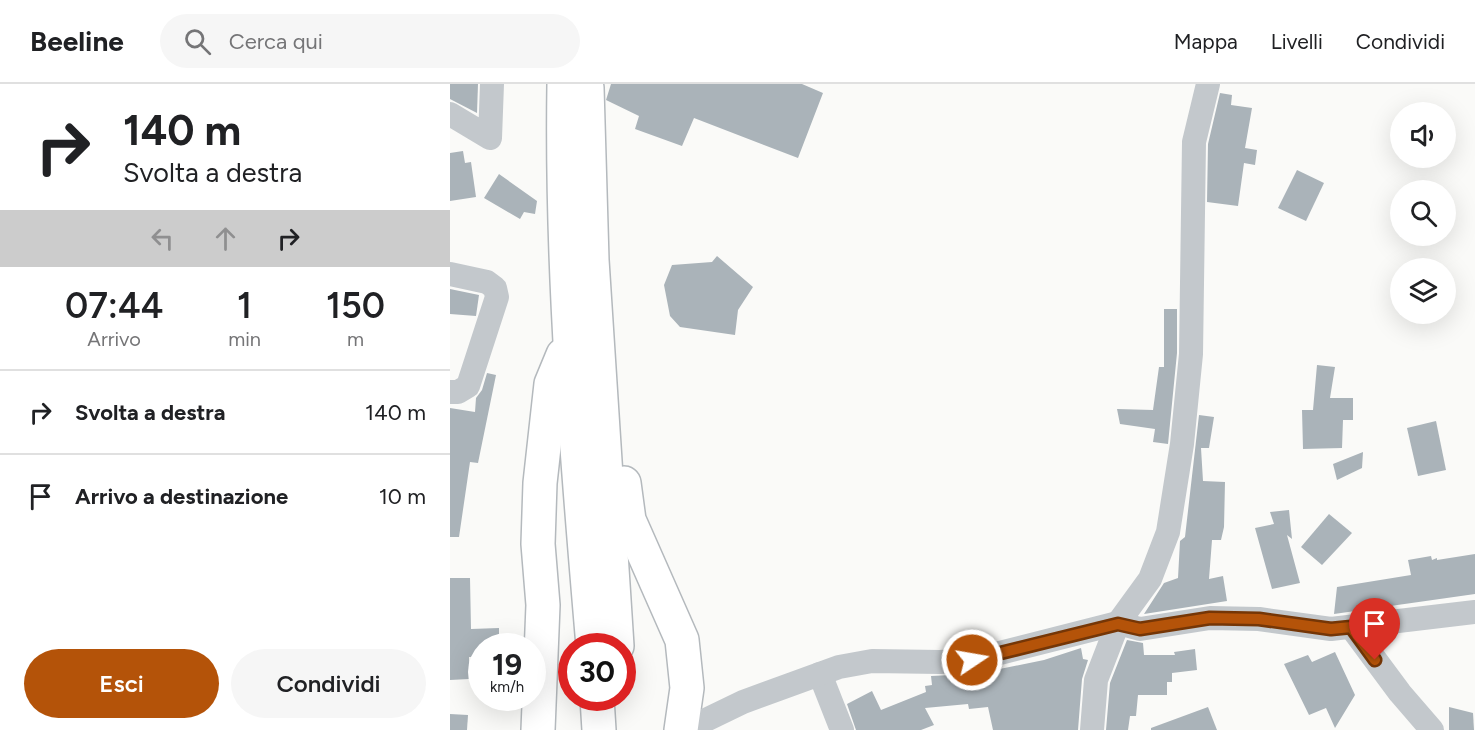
<!DOCTYPE html>
<html lang="it">
<head>
<meta charset="utf-8">
<style>
	body { margin:0; font-family:Figtree,sans-serif; background:#f6f6f6; color:#202124; height:100vh; display:flex; flex-direction:column; font-size:22px; white-space:nowrap }
	* { box-sizing:border-box; margin:0 }
	p { font-size:20px; color:#757577 }
	.icon { flex:none; width:33px; height:33px; fill:none; stroke:currentColor; stroke-width:2; stroke-linecap:round; stroke-linejoin:round }
	.map { position:relative; flex:1; overflow:hidden }
	.panel { display:flex; flex-direction:column; background:#fff; width:450px }
	.panel>* { flex:none }
	.banner { background:#fff; color:#202124; overflow:hidden }
	.controls { position:absolute; left:940px; top:18px; display:grid; gap:12px }
	.controls a { display:grid; place-items:center; width:66px; height:66px; border-radius:50%; background:#fff; box-shadow:0 6px 24px #0002; font-size:30px }
	.speed { position:absolute; left:18px; top:549px; display:flex; gap:12px; font-size:30px; font-weight:700; text-align:center }
	.speed>* { display:grid; place-content:center; width:78px; height:78px; border-radius:50%; background:#fff; box-shadow:0 6px 24px #0002; line-height:1 }
	.speed small { font-size:15px; font-weight:400 }
	.speed .limit { border:9px solid #d22; background:#fff; color:#111 }
	.pin { position:absolute; display:grid; place-items:center; width:51px; height:51px; color:#fff; margin:-62px -26px; border-radius:50% 50% 50% 0; rotate:-45deg; box-shadow:0 0 6px #0007 }
	.pin .icon { rotate:45deg }
	.me { position:absolute; width:66px; margin:-33px; rotate:78deg; stroke-linejoin:round; filter:drop-shadow(0 0 4px #0008) }
	.turn { display:flex; align-items:center; gap:21px; height:126px; padding:0 24px; font-size:27px }
	.turn .icon { width:78px; height:78px; stroke-width:2.5 }
	.turn b { display:block; font-size:42px; line-height:51px }
	.lanes { display:flex; align-items:center; height:57px; padding:0 24px; background:#0003; justify-content:center; gap:30px; direction:ltr }
	.lanes .off { opacity:.35 }
	.eta { display:flex; justify-content:space-evenly; align-items:center; height:102px; text-align:center }
	.eta b { font-size:36px; font-weight:600; line-height:42px }
	.button { display:flex; gap:12px; margin-top:auto; padding:12px 24px }
	.button a { flex:1; height:69px; border-radius:36px; background:#b45309; color:#fff; font-size:24px; font-weight:600; line-height:69px; text-align:center }
	.button a+a { background:#f6f6f6; color:#202124 }
	ul { padding:0; list-style:none }
	li { display:flex; align-items:center; gap:18px; height:84px; padding:0 24px; border-top:2px solid #e0e0e0 }
	li div { flex:1 }
	li b { display:block; font-size:22px }
	li em { font-style:normal }
	header { display:flex; align-items:center; gap:36px; box-sizing:border-box; height:84px; padding:0 30px; background:#fff; border-bottom:2px solid #e0e0e0 }
	header strong { font-size:28px }
	nav { display:flex; gap:33px; margin-inline-start:auto; font-size:21px }
	.search { width:420px; height:54px; background:#f6f6f6; display:flex; align-items:center; gap:15px; box-sizing:border-box; padding:0 21px; border-radius:33px; color:#757577; font-size:22px }
	main { display:flex; flex:1; min-height:0 }
	.map>svg:first-child { display:block }
</style>
</head>
<body>
<header>
<strong>Beeline</strong>
<div class="search"><svg class="icon" aria-label="search" viewBox="0 0 24 24"><circle cx="10" cy="10" r="6"/><path d="M15 15l6 6"/></svg>Cerca qui</div>
<nav><a>Mappa</a><a>Livelli</a><a>Condividi</a></nav>
</header>
<main>
<section class="panel">
<div class="banner">
<div class="turn"><svg class="icon" aria-label="right" viewBox="0 0 24 24"><path d="M7 20v-9h11M14 6l5 5-5 5"/></svg><div><b>140 m</b>Svolta a destra</div></div>
<div class="lanes"><svg class="icon off" aria-label="left" viewBox="0 0 24 24"><path d="M17 20v-9H6M10 6l-5 5 5 5"/></svg><svg class="icon off" aria-label="ahead" viewBox="0 0 24 24"><path d="M12 20V5M6 11l6-6 6 6"/></svg><svg class="icon" aria-label="right" viewBox="0 0 24 24"><path d="M7 20v-9h11M14 6l5 5-5 5"/></svg></div>
</div>
<div class="eta">
<div><b>07:44</b><p>Arrivo</p></div>
<div><b>1</b><p>min</p></div>
<div><b>150</b><p>m</p></div>
</div>
<ul>
<li><svg class="icon" aria-label="right" viewBox="0 0 24 24"><path d="M7 20v-9h11M14 6l5 5-5 5"/></svg><div><b>Svolta a destra</b></div><em>140 m</em></li>
<li><svg class="icon" aria-label="arrive" viewBox="0 0 24 24"><path d="M6 21V4h12l-3 4 3 4H6"/></svg><div><b>Arrivo a destinazione</b></div><em>10 m</em></li>
</ul>
<div class="button"><a>Esci</a><a>Condividi</a></div>
</section>
<div class="map">
<svg width="1025" height="646" viewBox="0 0 1025 646">
	<rect width="100%" height="100%" fill="#fafaf8"/>
	<g fill="#aab3b9">
		<path d="M0 0H28L27 29 0 15Z"/>
		<path d="M161 0H352L373 9 348 74 244 34 232 62 185 45 189 32 156 16Z"/>
		<path d="M770 9 782 11 781 21 802 24 795 64 807 66 805 81 794 79 788 122 757 118 758 60Z"/>
		<path d="M13 67 15 79 21 78 26 113 0 117V69Z"/>
		<path d="M847 86 874 99 856 137 828 124Z"/>
		<path d="M49 90 87 117 85 130 74 128 70 135 34 114Z"/>
		<path d="M267 172 303 203 288 226 285 251 230 243 220 232 214 201 222 181 262 178Z"/>
		<path d="M0 205 29 211 26 232 0 230Z"/>
		<path d="M714 225H727V269L718 360 703 358 705 345 670 340 667 325 703 326 709 283H714Z"/>
		<path d="M867 281 885 283 880 314H903V336H893L892 364 853 365 852 326H863Z"/>
		<path d="M37 289 46 291 28 379 20 378 9 453H0V324L25 328 26 314 32 306Z"/>
		<path d="M749 331 764 333 759 364H751L753 397 775 398 774 443 771 456H762L759 495 773 492 777 517 694 530 714 499 728 494 730 457 735 453Z"/>
		<path d="M986 337 996 386 968 392 957 344Z"/>
		<path d="M913 368 912 384 887 396 883 380Z"/>
		<path d="M839 426 842 455 837 451 850 499 822 505 805 444 824 440 820 428Z"/>
		<path d="M879 430 902 449 872 481 851 463Z"/>
		<path d="M1025 470V510L884 530 887 503 961 491 958 476 981 472 982 476 987 474V476Z"/>
		<path d="M0 494H20L21 545 49 544V562H32V573H19V595L0 596Z"/>
		<path d="M677 556 693 559 694 571H725L724 568 745 565 747 586 722 589V598H717V611H688L686 632H680L678 646H656L660 599Z"/>
		<path d="M631 564 633 575 638 576 632 595 628 646H543L538 623 519 625 518 620 475 624 484 641 471 646H406L397 620 422 607 431 626 476 608 475 602 482 601 481 592 525 590 594 576Z"/>
		<path d="M885 568 905 611 885 644 876 624 859 631 834 580 858 571 862 578Z"/>
		<path d="M758 623 767 646H701V644Z"/>
		<path d="M999 623 1023 629 1024 646H999Z"/>
		<path d="M0 630 18 631 17 646H0Z"/>
	</g>
	<g fill="none" stroke-linecap="round" stroke-linejoin="round">
		<defs>
			<g id="highway">
				<path d="M114 0C111 188 127 375 143 562"/>
				<path d="M137 4 142 176 167 562"/>
				<path d="M174 399 179 436 232 556 237 604 231 646"/>
				<path d="M147 614 149 646"/>
				<path d="M88 646 93 521 88 460 90 399 101 300 113 271"/>
			</g>
		</defs>
		<use href="#highway" stroke="#b4b9bd" stroke-width="36"/>
		<g stroke="#c3c8cc" stroke-width="24">
			<path d="M0 30 40 54 42 0"/>
			<path d="M0 190 37 198 45 204 47 213 18 302 8 308H0"/>
			<path d="M901 543 950 609 982 646"/>
			<path d="M370 590 392 646"/>
			<path d="M235 646 293 618 389 583 422 577 490 578 522 576 668 539 690 545 760 534 809 535 881 545 1025 528"/>
			<path d="M642 646 646 596 668 539 700 495 718 448 732 360 741 270 744 58 758 0"/>
		</g>
		<use href="#highway" stroke="#fff" stroke-width="33"/>
	</g>
	<g fill="none" stroke-linecap="round" stroke-linejoin="round">
		<defs>
			<path id="route" d="M522 576 668 540 690 545 760 534 809 535 881 545 901 543 925 576"/>
		</defs>
		<use href="#route" stroke="#753606" stroke-width="15"/>
		<use href="#route" stroke="#b45309" stroke-width="10"/>
	</g>
</svg>
<div class="controls">
<a><svg class="icon" aria-label="sound" viewBox="0 0 24 24"><path d="M4 9h4l5-4v14l-5-4H4zM17 9q2 3 0 6"/></svg></a>
<a><svg class="icon" aria-label="search" viewBox="0 0 24 24"><circle cx="10" cy="10" r="6"/><path d="M15 15l6 6"/></svg></a>
<a><svg class="icon" aria-label="layers" viewBox="0 0 24 24"><path d="M12 4l9 5-9 5-9-5zM3 14l9 5 9-5"/></svg></a>
</div>
<div class="speed"><div>19<small>km/h</small></div><div class="limit">30</div></div>
<div class="pin" style="left:925px;top:576px;background:#d93025"><svg class="icon" aria-label="arrive" viewBox="0 0 24 24"><path d="M6 21V4h12l-3 4 3 4H6"/></svg></div>
<svg class="me" style="left:522px;top:576px" viewBox="-20 -20 40 40"><circle r="17" fill="#b45309" stroke="#fff" stroke-width="3"/><path d="M0-11L8 9 0 5-8 9z" fill="#fff"/></svg>
</div>
</main>
</body>
</html>
